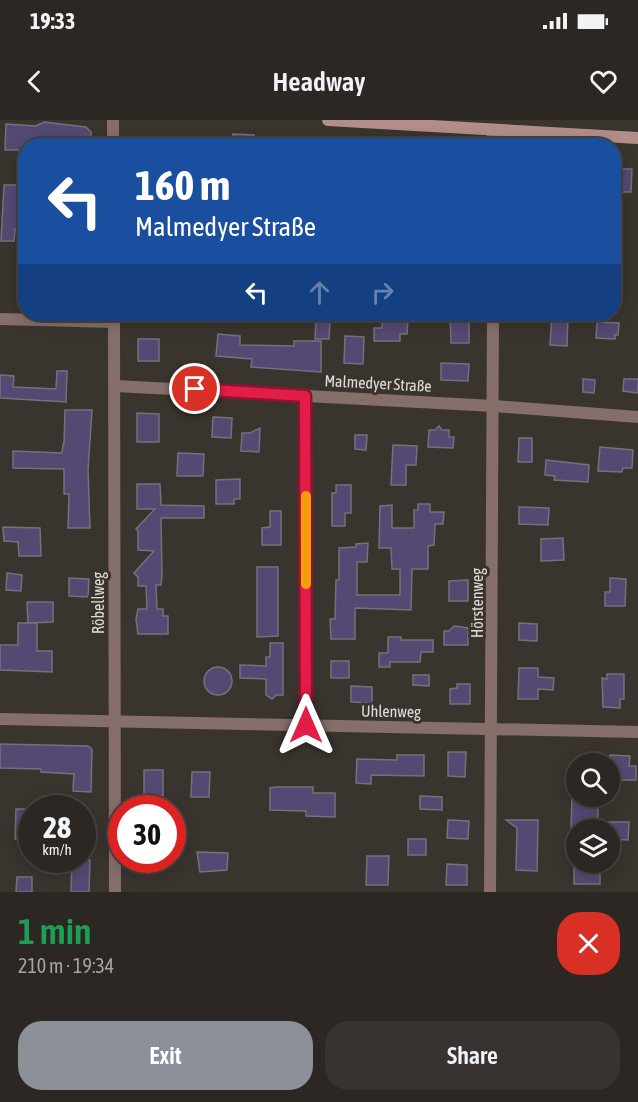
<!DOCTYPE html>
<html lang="en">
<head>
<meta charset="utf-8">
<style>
	body { margin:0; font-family:"Asap Condensed",sans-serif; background:#383330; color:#f1f3f6; height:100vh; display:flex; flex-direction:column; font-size:22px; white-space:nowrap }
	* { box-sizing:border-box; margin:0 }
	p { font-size:20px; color:#a6a5a6 }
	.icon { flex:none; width:33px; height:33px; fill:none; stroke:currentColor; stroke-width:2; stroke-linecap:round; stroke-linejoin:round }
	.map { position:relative; height:772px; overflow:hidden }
	.drawer { display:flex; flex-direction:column; background:#2c2723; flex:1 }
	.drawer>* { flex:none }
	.banner { position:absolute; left:18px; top:18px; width:603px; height:183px; border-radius:24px; box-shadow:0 3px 15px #0003,0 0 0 2px #484441; background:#1a4fa0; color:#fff; overflow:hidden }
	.fabs { position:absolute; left:566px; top:633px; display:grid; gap:12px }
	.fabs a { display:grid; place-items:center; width:54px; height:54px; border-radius:50%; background:#2c2723; box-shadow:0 3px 15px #0003,0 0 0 2px #484441; font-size:30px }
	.speed { position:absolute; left:18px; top:675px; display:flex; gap:12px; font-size:30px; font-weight:700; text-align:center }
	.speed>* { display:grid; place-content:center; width:78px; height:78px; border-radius:50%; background:#2c2723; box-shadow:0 3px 15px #0003,0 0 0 2px #484441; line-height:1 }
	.speed small { font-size:15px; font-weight:400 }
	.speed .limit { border:9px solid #d22; background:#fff; color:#111 }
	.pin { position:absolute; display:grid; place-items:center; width:51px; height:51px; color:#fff; margin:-26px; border:3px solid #fff; border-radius:50%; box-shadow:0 2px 6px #0007 }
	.me { position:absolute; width:66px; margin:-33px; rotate:0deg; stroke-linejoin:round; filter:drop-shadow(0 0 4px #0008) }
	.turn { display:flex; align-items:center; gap:21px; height:126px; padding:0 18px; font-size:27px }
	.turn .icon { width:78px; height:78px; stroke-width:2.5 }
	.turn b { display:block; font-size:42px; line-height:51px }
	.lanes { display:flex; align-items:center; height:57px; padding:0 18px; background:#0003; justify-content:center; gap:30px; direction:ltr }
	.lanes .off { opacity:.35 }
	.round { display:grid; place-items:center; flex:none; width:63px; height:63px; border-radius:24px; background:#383330 }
	.headline { display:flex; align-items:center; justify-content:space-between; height:102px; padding:0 18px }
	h1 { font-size:36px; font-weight:600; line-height:45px; color:#1e9e55 }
	.button { display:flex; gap:12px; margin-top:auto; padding:12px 18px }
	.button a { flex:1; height:69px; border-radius:24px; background:#8c9099; color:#fff; font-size:24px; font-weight:600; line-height:69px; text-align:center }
	.button a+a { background:#383330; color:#f1f3f6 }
	.status { display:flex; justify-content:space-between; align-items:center; height:42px; padding:0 30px; background:#2c2723; direction:ltr }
	.status svg { height:16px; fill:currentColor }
	header { display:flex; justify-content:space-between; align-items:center; height:78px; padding:0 18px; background:#2c2723; font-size:27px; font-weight:600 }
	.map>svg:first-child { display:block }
</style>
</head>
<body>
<div class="status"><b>19:33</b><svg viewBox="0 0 49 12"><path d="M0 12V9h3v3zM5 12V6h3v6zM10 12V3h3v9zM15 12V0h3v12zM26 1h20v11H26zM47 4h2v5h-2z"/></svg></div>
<header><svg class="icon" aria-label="back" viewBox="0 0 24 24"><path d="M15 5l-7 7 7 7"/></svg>Headway<svg class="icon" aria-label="heart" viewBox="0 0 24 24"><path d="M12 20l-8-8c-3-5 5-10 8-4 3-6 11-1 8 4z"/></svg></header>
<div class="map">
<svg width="638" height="772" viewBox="0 0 638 772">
	<rect width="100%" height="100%" fill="#3a342f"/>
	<g fill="#534973" stroke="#737279" stroke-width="1.5">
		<path d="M44 2 86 7 91 12V26H22V30H5L6 4 36 6Z"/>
		<path d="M233 14 254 15 253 26H232Z"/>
		<path d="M614 39 623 49H632L631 72H614Z"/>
		<path d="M4 65H20V92H26V109H15L14 121H1Z"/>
		<path d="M450 194 469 196V223H451Z"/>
		<path d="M552 194 568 195 567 226 550 225Z"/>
		<path d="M382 197 408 198 407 214H400V221H374V208H382Z"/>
		<path d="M316 200 330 201 329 219H315Z"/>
		<path d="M597 202 619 203 618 215H615V219L596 218Z"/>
		<path d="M218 214 240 216V225L294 226V221H321V252L251 247 252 239 216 236Z"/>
		<path d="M345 216 364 217 363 244 344 243Z"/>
		<rect x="138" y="219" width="21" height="22"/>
		<path d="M441 243 469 244 468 261 441 260Z"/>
		<path d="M57 251H67L66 282 0 278V255L14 256 13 267 56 269Z"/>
		<path d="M583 259 595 260 594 273 583 272Z"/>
		<path d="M624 259H638V273L623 271Z"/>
		<path d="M65 290H92L88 350 90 408H68L69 374H64V349L13 348V331L62 333 63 324H64Z"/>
		<path d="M137 293 159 294V322H137Z"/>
		<path d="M213 297 232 298 231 318 212 317Z"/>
		<path d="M439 306 442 310H449V317H454L453 328 428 327 429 310H435Z"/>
		<path d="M260 308 259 332 241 331 242 313H250Z"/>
		<path d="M355 315H367L366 330 355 329Z"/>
		<path d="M519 318H532V342H518Z"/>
		<path d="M393 325 417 326 416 345H406V365H391Z"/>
		<path d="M600 327 633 330 632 348H623L622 352 598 351Z"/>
		<path d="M178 333 204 334 203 356H177Z"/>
		<path d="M546 340 589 345 588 362 554 360 555 356 545 355Z"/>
		<path d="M240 359V379H234V384H216V360Z"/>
		<path d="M137 364H160L161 385 204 386V398H161L162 456 161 465H156L157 489H163V496H168V514H138L136 499 138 489H147L146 466H138V457L134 453 154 431 138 430V411L136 409 155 389H137Z"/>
		<path d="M336 365H351V393H345V406H332V373H336Z"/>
		<path d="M418 384H430V392H444L443 404H435L434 425 428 426V449H412L411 490 355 488V519H331L330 499H335L336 460H339V428L356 427V424L368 423 367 442H357V475H400V449H392L391 428H379L380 386 392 385V408H414V390H418Z"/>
		<path d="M519 387 549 388 548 405 519 404Z"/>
		<path d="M270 391H281V425H262V408L270 407Z"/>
		<path d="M3 407 40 408 41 436H19L18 422 4 421Z"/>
		<path d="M563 418 564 440 541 441V419Z"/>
		<path d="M257 447H278V516L257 517Z"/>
		<path d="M7 453 22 455 21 471 6 470Z"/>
		<path d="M69 458 89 459 88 477 69 476Z"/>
		<path d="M610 458 626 459 625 486H605V472H610Z"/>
		<path d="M468 460V481H449V461Z"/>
		<path d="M27 482H53V502L28 503Z"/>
		<path d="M18 503H37V531H52V552L0 550V525H18Z"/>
		<path d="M519 503 537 504V521L519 520Z"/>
		<path d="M454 506 468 508V525H444V511H449Z"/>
		<path d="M388 517H401V520H433V532H421L420 542H390V547H379V533H388Z"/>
		<path d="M270 523H283V575H276L272 579 266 575V559L240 558V545L266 546V537H270Z"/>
		<rect x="331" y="541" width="18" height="17"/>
		<circle cx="218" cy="561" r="14"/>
		<path d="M519 548H538V557L554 558 553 570 538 569V579H518Z"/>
		<path d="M607 554H624V579H620V588L603 587 602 558 607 559Z"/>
		<path d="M413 555H429V566L413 565Z"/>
		<path d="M457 564H470V584H450V569L457 568Z"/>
		<path d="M351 566 372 567V583L351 582Z"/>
		<path d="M0 624 88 626 92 629 91 672 73 671 74 654 41 652V649L0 648Z"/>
		<path d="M448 632H466L465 657 448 656Z"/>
		<path d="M397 635H424V656L371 655V664L356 663 357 639 397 640Z"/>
		<path d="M610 635 630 636 629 646H636V660H609Z"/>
		<rect x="144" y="650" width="19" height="26"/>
		<path d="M192 652H210L209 677H191Z"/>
		<path d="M276 667H313V673H335V697L306 696V691L270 690V668Z"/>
		<path d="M420 676 442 677V690L420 689Z"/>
		<path d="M572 676H598V710H571Z"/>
		<path d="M16 689H32L30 719H15Z"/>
		<path d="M448 700 469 701 468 719 447 718Z"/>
		<path d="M506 700H538L537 751 516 750 517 708Z"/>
		<path d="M609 702H629L628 720 609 719Z"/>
		<rect x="408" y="719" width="18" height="16"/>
		<path d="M197 732 228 733 227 750 200 752Z"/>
		<path d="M367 736H389L388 765H366Z"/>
		<path d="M72 740H90L89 772H71Z"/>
		<rect x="574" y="743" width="26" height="21"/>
		<path d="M447 744 467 745V765H446Z"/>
		<path d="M17 757H32V772H16Z"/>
	</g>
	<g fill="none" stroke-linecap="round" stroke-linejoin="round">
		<g stroke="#866e6b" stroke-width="12">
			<path d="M113 0V26"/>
			<path d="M493 10V26"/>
			<path d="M114 194 115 772"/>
			<path d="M0 199 114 202"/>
			<path d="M116 266 494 286 638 297"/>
			<path d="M305 276 306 605"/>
			<path d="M0 599 638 612"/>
			<path d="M490 772 493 194"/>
		</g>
		<path stroke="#b38e89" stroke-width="12" d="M328 0 638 18"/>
	</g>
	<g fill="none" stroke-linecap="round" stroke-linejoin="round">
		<defs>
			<path id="route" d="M195 269 305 276 306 605"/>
		</defs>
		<use href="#route" stroke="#92132f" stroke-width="15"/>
		<use href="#route" stroke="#e11d48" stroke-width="10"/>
		<path stroke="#f59e0b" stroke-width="10" d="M306 376V464"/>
	</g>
	<g text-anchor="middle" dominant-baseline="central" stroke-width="6" stroke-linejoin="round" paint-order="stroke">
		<g font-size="16" fill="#e1dcda" stroke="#3a342f">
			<text transform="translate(378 263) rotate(3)">Malmedyer Straße</text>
			<text transform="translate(98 483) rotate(-90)">Röbellweg</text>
			<text transform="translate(477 483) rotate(-90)">Hörstenweg</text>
			<text transform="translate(391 591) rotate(1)">Uhlenweg</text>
		</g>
	</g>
</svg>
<div class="fabs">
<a><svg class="icon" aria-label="search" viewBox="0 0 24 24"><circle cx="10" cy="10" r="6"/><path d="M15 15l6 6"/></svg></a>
<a><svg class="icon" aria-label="layers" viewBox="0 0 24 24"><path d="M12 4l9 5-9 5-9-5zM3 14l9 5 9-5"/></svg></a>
</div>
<div class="speed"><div>28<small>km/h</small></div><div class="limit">30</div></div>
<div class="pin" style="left:195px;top:269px;background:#d93025"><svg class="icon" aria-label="arrive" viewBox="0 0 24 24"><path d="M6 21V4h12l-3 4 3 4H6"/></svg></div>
<svg class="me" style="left:306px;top:605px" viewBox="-20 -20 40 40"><path d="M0-17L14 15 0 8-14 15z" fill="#e11d48" stroke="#fff" stroke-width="4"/></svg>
<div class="banner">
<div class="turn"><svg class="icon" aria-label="left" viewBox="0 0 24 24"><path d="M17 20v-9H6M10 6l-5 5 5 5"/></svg><div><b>160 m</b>Malmedyer Straße</div></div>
<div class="lanes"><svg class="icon" aria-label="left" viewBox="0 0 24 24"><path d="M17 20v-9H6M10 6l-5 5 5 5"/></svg><svg class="icon off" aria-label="ahead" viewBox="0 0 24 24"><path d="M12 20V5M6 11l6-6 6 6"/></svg><svg class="icon off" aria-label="right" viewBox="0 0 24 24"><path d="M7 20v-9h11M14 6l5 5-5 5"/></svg></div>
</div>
</div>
<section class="drawer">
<div class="headline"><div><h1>1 min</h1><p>210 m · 19:34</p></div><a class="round" style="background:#d93025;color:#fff"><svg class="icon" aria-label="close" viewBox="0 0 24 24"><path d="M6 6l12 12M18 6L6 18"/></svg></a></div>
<div class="button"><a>Exit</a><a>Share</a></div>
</section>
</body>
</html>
